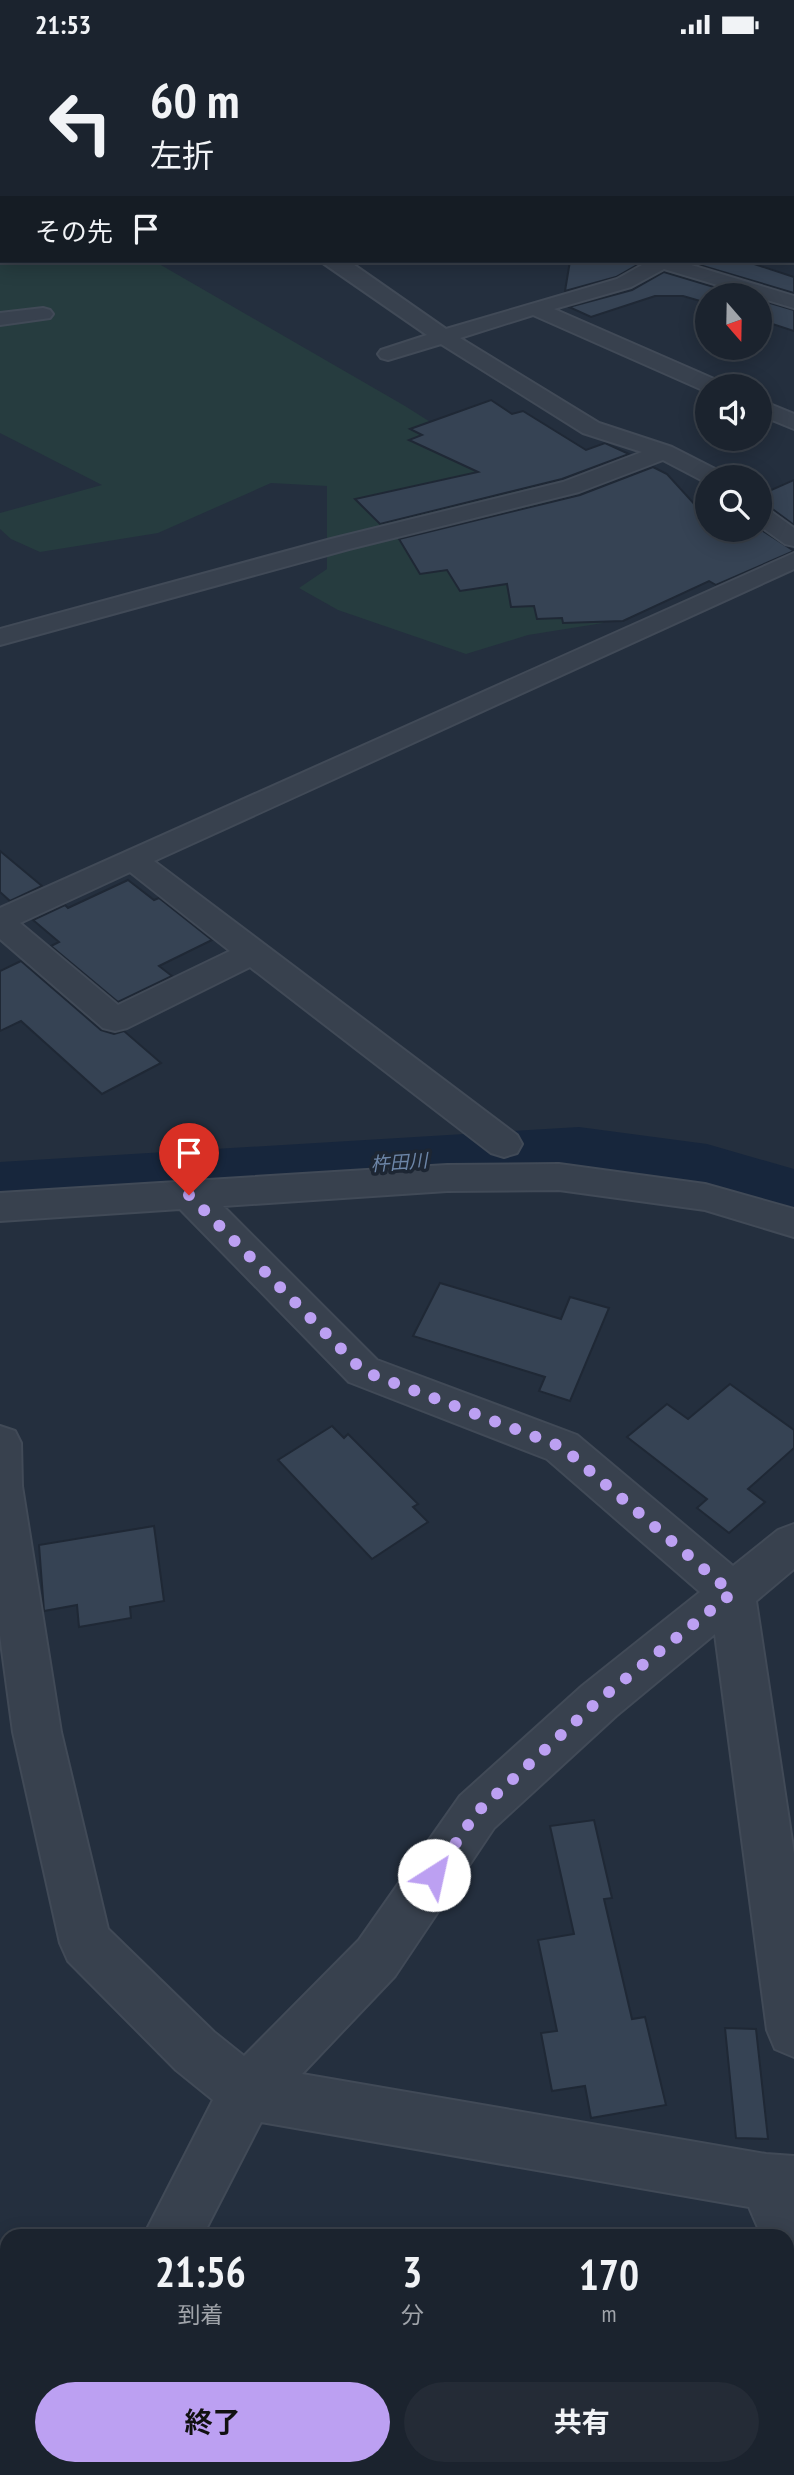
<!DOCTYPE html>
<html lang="ja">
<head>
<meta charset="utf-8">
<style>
	body { margin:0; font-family:"PT Sans Narrow","Noto Sans JP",sans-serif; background:#242b36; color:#f1f3f6; height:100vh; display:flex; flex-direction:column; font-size:26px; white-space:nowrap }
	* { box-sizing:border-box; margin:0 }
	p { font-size:23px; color:#a0a4aa }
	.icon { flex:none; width:38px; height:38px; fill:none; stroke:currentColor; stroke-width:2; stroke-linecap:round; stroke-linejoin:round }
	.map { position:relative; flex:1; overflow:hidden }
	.details { position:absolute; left:0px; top:2180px; width:794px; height:247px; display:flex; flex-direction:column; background:#1b232e; border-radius:21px 21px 0 0; box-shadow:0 4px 18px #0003,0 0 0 2px #39404a }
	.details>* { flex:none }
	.top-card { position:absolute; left:0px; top:0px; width:794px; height:214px; box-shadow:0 4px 18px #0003,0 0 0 2px #39404a; background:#1b232e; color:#f1f3f6; overflow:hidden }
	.needle { width:46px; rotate:160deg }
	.buttons { position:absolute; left:695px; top:234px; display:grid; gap:14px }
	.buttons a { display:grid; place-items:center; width:77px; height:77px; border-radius:50%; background:#1b232e; box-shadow:0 4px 18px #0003,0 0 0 2px #39404a; font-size:35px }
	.pin { position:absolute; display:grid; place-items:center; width:60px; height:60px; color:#fff; margin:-72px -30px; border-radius:50% 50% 50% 0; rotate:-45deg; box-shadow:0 0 7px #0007 }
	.pin .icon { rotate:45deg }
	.me { position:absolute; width:77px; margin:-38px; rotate:35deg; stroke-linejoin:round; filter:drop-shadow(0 0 5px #0008) }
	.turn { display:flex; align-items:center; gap:24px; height:147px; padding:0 35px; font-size:32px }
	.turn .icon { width:91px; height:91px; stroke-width:2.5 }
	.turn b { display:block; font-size:49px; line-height:60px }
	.then { display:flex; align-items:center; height:66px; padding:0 35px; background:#0003; gap:14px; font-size:26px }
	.eta { display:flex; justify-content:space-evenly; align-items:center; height:119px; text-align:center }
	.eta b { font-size:42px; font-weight:700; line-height:49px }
	.button { display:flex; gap:14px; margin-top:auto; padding:14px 35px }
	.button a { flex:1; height:80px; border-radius:42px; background:#bca0f2; color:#111; font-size:28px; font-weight:700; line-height:80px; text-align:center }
	.button a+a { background:#242b36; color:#f1f3f6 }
	.status { display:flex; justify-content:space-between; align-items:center; height:49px; padding:0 35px; background:#1b232e; direction:ltr }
	.status svg { height:19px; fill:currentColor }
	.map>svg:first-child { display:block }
</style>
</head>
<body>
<div class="status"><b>21:53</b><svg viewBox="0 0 49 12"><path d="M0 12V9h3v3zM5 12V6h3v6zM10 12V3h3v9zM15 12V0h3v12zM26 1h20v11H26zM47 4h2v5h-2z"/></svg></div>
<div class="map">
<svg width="794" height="2426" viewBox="0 0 794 2426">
	<rect width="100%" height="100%" fill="#242f3e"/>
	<path fill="#263c3f" d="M0 140 2 212H154L405 357 541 443 580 474 602 539 603 574 528 586 466 605 338 561 299 539 327 520V437L271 434 158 484 40 503 11 490 0 480V464L102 436 0 384Z"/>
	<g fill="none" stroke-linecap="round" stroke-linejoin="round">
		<path fill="#17263c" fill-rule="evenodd" d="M579 1078 707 1095 794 1120V1172L705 1145 579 1126 0 1163V1113Z"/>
	</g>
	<g fill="#364354" stroke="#1f2835" stroke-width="2">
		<path d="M570 212H644L616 228 565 242Z"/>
		<path d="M686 212H745L794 228V244Z"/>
		<path d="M664 223 744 247H707V254L683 247H655L591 268 569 258 632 241Z"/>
		<path d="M760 251 794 261V282L760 271Z"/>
		<path d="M491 351 512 365 523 362 586 401 605 394 629 405 562 430 380 475 355 450 478 423 409 391 422 386 410 380Z"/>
		<path d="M653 418 667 425 707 469V481L760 480 794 502 716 536 709 532 623 572 563 574 562 569 537 570 534 557 511 558 507 535 460 542 447 521 420 525 399 490 580 446Z"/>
		<path d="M794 431V476L771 459 760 457V446Z"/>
		<path d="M0 802 42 837 10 852 0 843Z"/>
		<path d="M128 831 154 851 159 849 212 891 159 917 172 927 118 953 51 897 59 893 33 871 65 856 68 859Z"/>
		<path d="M21 912 101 981 114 985 124 982 161 1014 102 1045 21 972 0 982V922Z"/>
		<path d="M440 1234 561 1270 570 1248 609 1259 570 1352 539 1342 545 1328 413 1287Z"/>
		<path d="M730 1335 794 1381V1399L748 1440 765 1453 729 1484 697 1459 707 1450 627 1388 667 1355 688 1370Z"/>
		<path d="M332 1377 344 1389 348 1385 418 1455 413 1458 428 1473 372 1510 278 1411Z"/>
		<path d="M154 1477 164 1552 130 1558 131 1569 79 1578 77 1556 44 1562 39 1496Z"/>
		<path d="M594 1771 612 1849 604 1850 632 1970 645 1968 666 2056 591 2069 585 2037 552 2042 541 1984 557 1982 538 1891 574 1885 550 1777Z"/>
		<path d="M725 1979 756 1980 768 2090 736 2089Z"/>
	</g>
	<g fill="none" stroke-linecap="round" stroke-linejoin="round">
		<defs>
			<g id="minor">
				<path d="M175 0H198L174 2Z"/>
				<path d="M422 0H440L441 2H424Z"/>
				<rect x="793" y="5" width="1" height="10"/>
				<path d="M0 15 2 16V28L0 27Z"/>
				<rect x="0" y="85" width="2" height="11"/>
				<rect x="793" y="129" width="1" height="11"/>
				<rect x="0" y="147" width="2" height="10"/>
				<path d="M793 187 794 188V200L793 199Z"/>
				<path d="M320 212 350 213 446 280 617 230 649 212H678L794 247V259L664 220 631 238 554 260 721 333 724 338H707V343L533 266 460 289 599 374 672 398 723 424 727 429H707V434L663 411 579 443 349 500 0 596V580L331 490 563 433 642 403 583 384 441 295 388 311 381 309 378 305 381 301 427 286Z"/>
				<path d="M43 259 50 261 53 265 50 269 0 276V264Z"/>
				<path d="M760 351 794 365V380L760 366Z"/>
				<path d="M760 459 769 461 794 479V497L785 495 760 477Z"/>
				<path d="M794 504V520L154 812 517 1086 522 1095 517 1104 504 1108 491 1104 250 918 127 979 115 982 103 979 0 890V859ZM130 823 230 902 118 956 20 874Z"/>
				<path d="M559 1115 705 1135 794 1160V1188L705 1161 559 1141 447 1142 223 1157 377 1311 577 1386 733 1517 778 1481 794 1475V1520L756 1552 794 1805V2008L775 2000 767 1981 715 1585 616 1667 494 1779 395 1927 302 2025 766 2105 794 2107V2221L788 2218V2188H762L749 2158 261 2073 202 2188H143L213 2051 176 2021 68 1912 60 1894 13 1683 0 1586V1377L15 1382 21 1394 22 1437 61 1683 108 1880 214 1983 244 2007 359 1891 460 1747 582 1637 700 1543 547 1410 349 1333 180 1160 0 1172V1144L447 1116Z"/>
				<path d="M15 2420H78L75 2426H13Z"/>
			</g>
		</defs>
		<use href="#minor" stroke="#414a57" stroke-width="4"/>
		<use href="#minor" fill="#38414e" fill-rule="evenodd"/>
	</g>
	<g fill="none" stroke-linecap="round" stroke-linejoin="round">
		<path stroke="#bca0f2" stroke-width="12" stroke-dasharray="0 21.6" d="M189 1146 363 1322 562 1398 732 1544 599 1651 477 1763 434 1826"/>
	</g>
	<g text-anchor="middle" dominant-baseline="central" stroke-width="7" stroke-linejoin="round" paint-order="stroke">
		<g font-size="19" font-style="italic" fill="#6d86a8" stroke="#1d2633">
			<text transform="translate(399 1113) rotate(-4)">杵田川</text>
		</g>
	</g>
</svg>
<div class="buttons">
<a><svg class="needle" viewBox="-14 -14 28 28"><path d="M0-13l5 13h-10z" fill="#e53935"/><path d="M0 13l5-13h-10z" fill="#a0a4aa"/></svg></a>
<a><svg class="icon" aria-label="sound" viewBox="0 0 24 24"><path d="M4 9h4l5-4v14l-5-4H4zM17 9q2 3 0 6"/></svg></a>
<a><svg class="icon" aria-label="search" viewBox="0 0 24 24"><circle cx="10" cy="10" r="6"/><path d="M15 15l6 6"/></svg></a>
</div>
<div class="pin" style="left:189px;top:1146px;background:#d93025"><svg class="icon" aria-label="arrive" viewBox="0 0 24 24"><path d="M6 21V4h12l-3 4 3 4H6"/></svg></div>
<svg class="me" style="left:434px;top:1826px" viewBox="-20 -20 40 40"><circle r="19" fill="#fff"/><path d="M0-13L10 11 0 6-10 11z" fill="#bca0f2"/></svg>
<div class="top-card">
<div class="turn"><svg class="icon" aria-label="left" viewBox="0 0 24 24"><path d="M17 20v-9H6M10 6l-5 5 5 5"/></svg><div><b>60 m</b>左折</div></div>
<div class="then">その先<svg class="icon" aria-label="arrive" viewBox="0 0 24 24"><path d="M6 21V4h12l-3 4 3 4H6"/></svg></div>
</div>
<section class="details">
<div class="eta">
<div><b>21:56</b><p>到着</p></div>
<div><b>3</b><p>分</p></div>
<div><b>170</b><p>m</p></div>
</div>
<div class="button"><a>終了</a><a>共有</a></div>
</section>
</div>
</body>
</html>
